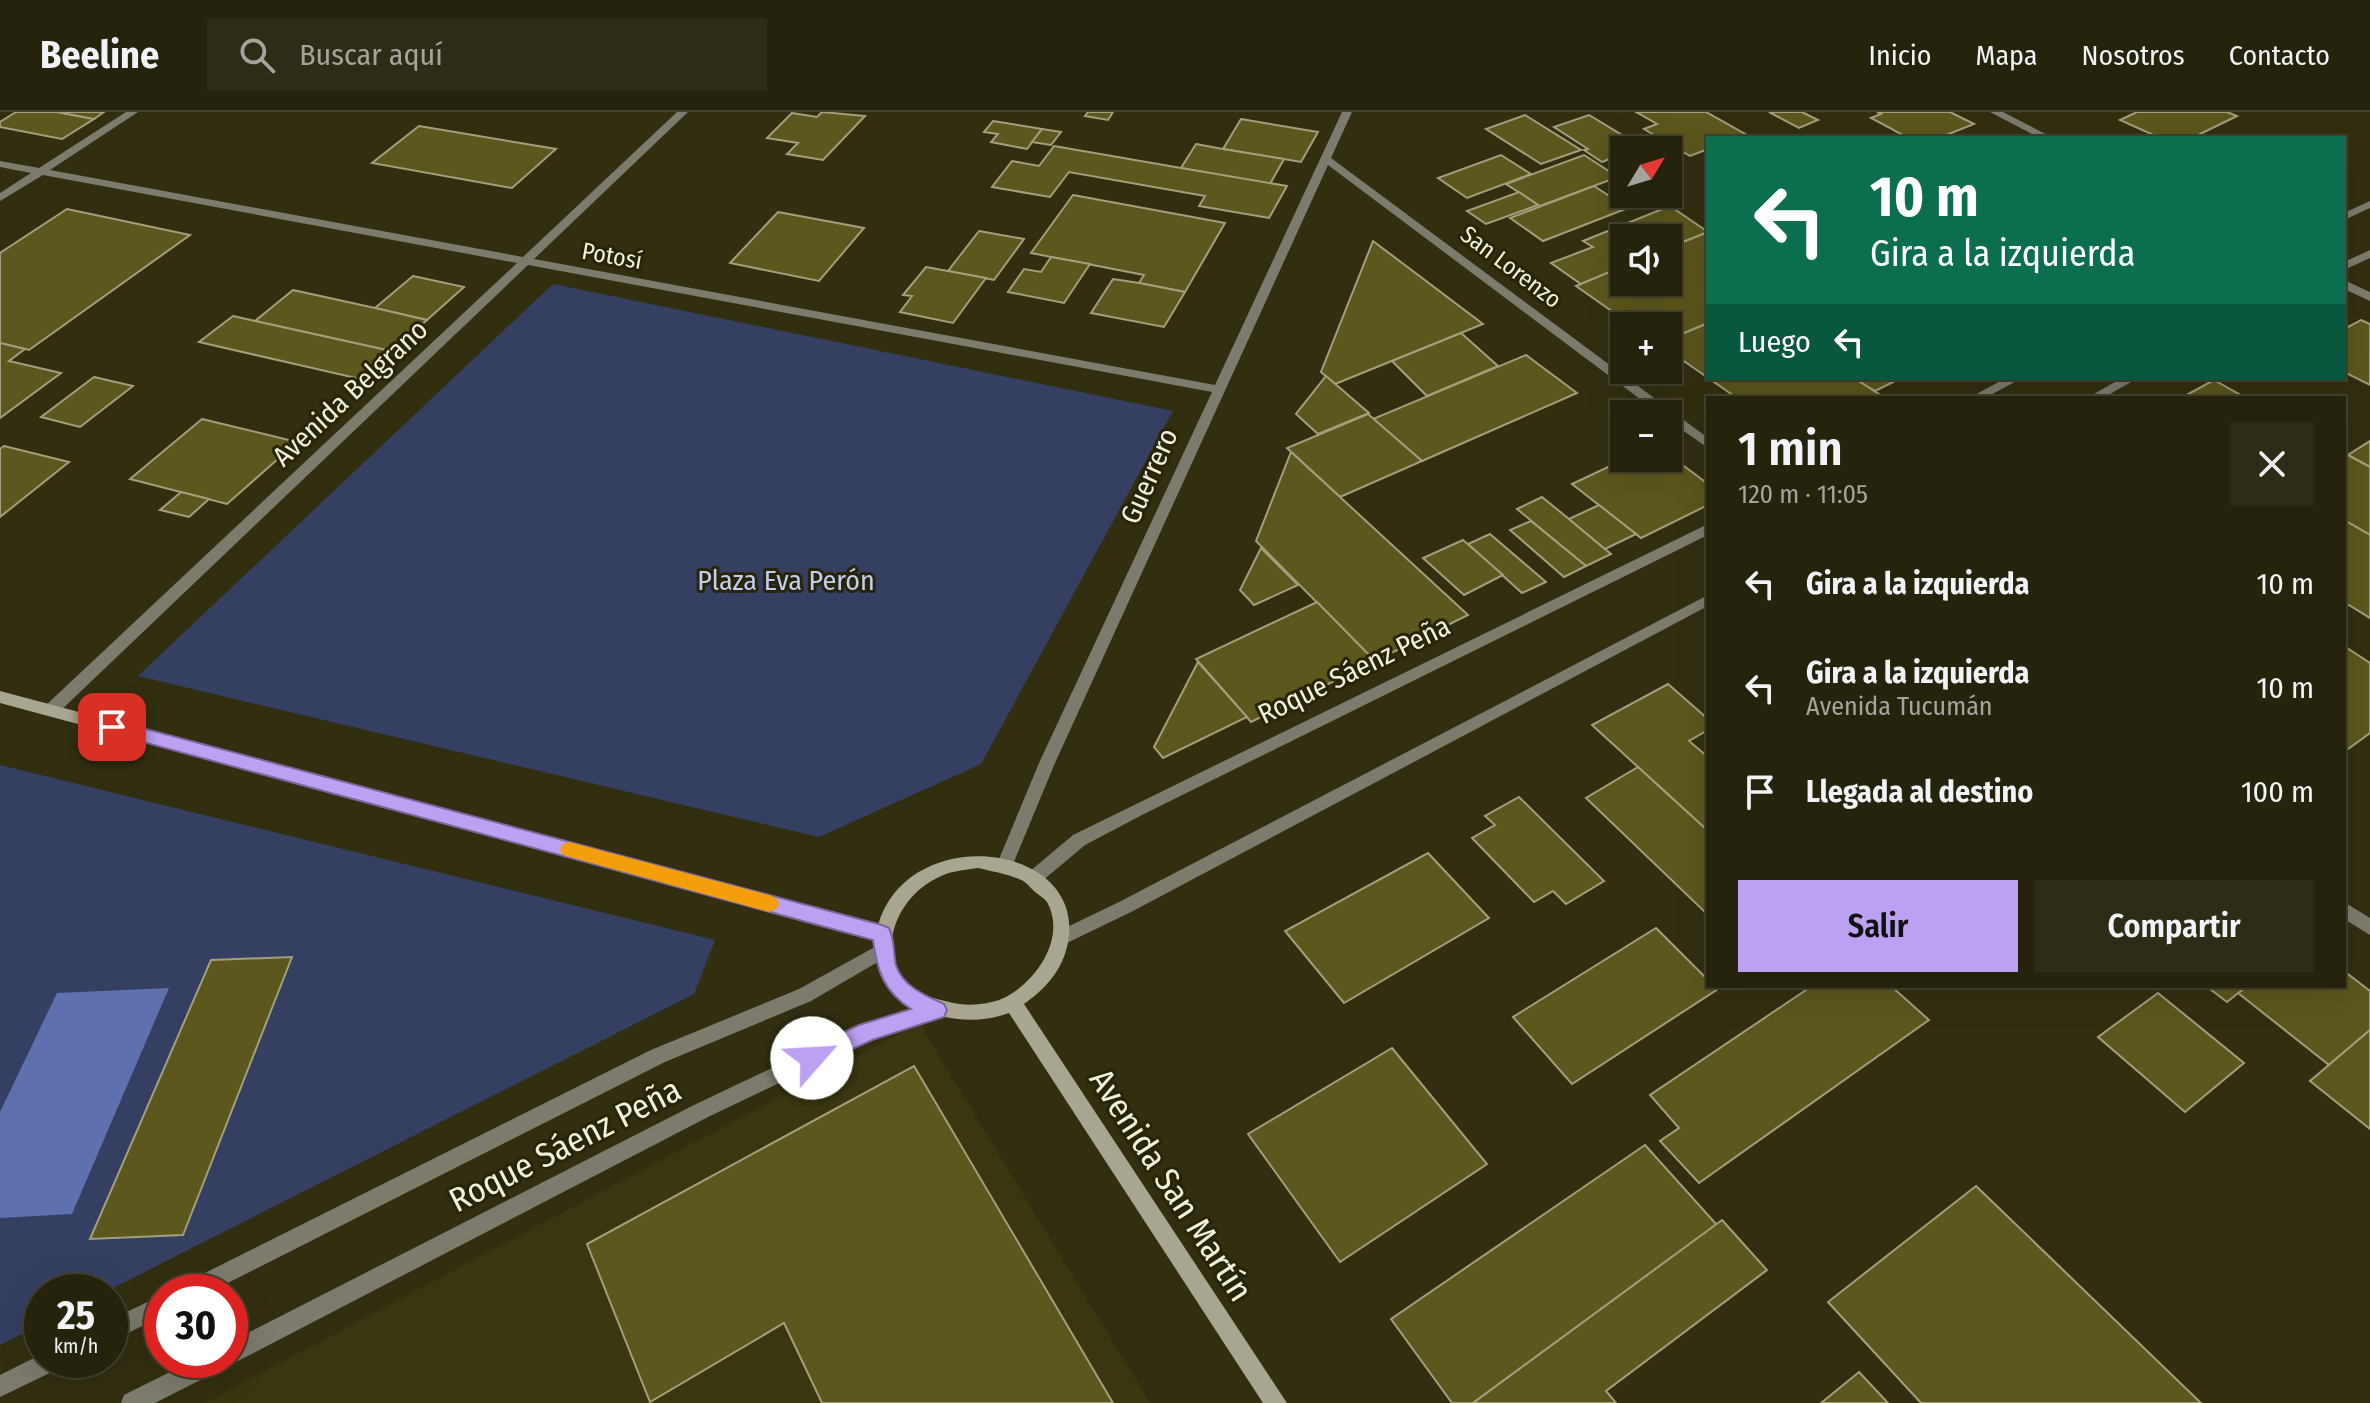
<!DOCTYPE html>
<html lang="es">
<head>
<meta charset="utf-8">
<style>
	body { margin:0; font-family:"Fira Sans Condensed",sans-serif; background:#2e2b16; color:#f1f3f6; height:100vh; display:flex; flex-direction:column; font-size:30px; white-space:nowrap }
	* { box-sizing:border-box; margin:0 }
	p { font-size:26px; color:#a4a49d }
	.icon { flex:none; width:44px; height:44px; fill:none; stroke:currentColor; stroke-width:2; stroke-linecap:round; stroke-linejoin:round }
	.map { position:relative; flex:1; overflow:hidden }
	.sheet { position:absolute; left:1706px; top:284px; width:640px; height:592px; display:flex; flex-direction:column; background:#26230d; border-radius:0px; box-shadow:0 8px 32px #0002,0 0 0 2px #42402e }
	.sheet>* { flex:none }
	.hud { position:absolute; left:1706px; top:24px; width:640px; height:244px; border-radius:0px; box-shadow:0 8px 32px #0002,0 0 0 2px #42402e; background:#0b6e4f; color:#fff; overflow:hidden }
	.needle { width:52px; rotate:52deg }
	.tools { position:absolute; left:1610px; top:24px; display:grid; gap:16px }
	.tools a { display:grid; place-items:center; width:72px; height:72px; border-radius:0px; background:#26230d; box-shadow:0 8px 32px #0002,0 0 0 2px #42402e; font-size:40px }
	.speed { position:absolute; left:24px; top:1162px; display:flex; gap:16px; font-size:40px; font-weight:700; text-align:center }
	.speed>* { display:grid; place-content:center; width:104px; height:104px; border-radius:50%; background:#26230d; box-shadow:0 8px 32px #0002,0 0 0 2px #42402e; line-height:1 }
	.speed small { font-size:20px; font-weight:400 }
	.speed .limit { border:12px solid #d22; background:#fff; color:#111 }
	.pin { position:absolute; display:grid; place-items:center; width:68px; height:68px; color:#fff; margin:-34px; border-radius:16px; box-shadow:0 4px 12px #0006 }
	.me { position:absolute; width:88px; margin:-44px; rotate:64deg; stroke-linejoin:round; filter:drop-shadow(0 0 6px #0008) }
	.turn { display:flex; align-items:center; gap:28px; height:168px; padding:0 32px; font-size:36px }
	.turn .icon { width:104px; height:104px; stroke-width:2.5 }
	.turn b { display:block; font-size:56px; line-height:68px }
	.then { display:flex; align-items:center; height:76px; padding:0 32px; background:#0003; gap:16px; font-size:30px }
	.round { display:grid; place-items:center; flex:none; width:84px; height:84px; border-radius:0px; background:#2e2b16 }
	.headline { display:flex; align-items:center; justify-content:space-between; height:136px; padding:0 32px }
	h1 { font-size:48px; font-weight:600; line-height:60px }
	.button { display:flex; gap:16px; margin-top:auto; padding:16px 32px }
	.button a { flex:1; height:92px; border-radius:0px; background:#bca0f2; color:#111; font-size:32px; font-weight:600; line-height:92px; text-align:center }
	.button a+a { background:#2e2b16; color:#f1f3f6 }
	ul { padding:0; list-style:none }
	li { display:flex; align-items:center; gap:24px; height:104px; padding:0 32px }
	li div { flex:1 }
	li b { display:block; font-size:30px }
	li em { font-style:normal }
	header { display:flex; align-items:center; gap:48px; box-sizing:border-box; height:112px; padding:0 40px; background:#26230d; border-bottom:2px solid #42402e }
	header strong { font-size:38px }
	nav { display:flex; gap:44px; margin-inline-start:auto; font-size:28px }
	.search { width:560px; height:72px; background:#2e2b16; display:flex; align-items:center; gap:20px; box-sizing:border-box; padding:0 28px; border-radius:0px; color:#a4a49d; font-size:30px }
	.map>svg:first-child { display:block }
</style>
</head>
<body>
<header>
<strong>Beeline</strong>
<div class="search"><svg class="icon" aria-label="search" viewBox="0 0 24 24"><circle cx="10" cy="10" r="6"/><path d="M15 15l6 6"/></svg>Buscar aquí</div>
<nav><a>Inicio</a><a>Mapa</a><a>Nosotros</a><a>Contacto</a></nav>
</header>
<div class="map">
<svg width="2370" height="1291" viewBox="0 0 2370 1291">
	<rect width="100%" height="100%" fill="#322f11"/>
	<path fill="#3a3710" d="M919 911 1150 1291H205Z"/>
	<g fill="#353f62">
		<path d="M553 172 1173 299 981 652 819 725 138 564Z"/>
		<path d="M0 653 715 828 694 882 105 1180H42V1212L0 1233Z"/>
	</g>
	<path fill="#5e70ae" d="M169 876 72 1102 0 1106V1000L57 881Z"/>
	<g fill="#5c571c" stroke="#a19f7d" stroke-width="2">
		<path d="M16 0H57L94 7 62 27 0 15V10Z"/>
		<path d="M57 0H104L94 7Z"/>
		<path d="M822 0 865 4 823 48 787 42 798 31 767 26 792 1 817 5Z"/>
		<path d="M1088 0H1113L1108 8 1085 4Z"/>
		<path d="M1636 0H1706L1747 23 1738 26H1708V37L1690 44 1644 17 1657 12Z"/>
		<path d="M1769 0H1802L1818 8 1799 16Z"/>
		<path d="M1877 0H1950L1974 12 1939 26H1894L1903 23 1871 6 1881 2Z"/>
		<path d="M2137 0H2227L2237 4 2192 26H2160L2120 8Z"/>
		<path d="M1525 3 1581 38 1541 52 1486 17Z"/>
		<path d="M1589 3 1642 35 1624 38V41L1602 50 1584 38 1588 37 1554 15Z"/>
		<path d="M1241 7 1318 20 1301 50 1223 37Z"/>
		<path d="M993 9 1042 17 1027 37 991 30 998 22 984 20Z"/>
		<path d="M419 14 556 37 512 76 372 51Z"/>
		<path d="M1042 17 1061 20 1051 33 1032 30Z"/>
		<path d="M1196 32 1223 37 1284 47 1270 72 1181 56Z"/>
		<path d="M1054 34 1181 56 1287 74 1269 106 1199 94 1205 84 1069 60 1050 85 992 75 1012 49 1039 54Z"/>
		<path d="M1501 43 1531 62 1467 86 1438 66Z"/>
		<path d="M1584 43 1618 65 1540 94 1506 72Z"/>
		<path d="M1594 74 1628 96 1543 129 1510 106Z"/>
		<path d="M1519 80 1538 93 1486 112 1467 99Z"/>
		<path d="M1073 83 1225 111 1185 180 1139 171 1144 163 1031 141Z"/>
		<path d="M1670 94 1708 120 1668 136V126H1624V154L1581 172 1551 151 1593 135 1583 129Z"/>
		<path d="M67 97 190 123 29 238 0 231V141Z"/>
		<path d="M778 100 864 116 819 169 730 151Z"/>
		<path d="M979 119 1024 127 994 168 948 159Z"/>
		<path d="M1708 120V211L1668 228V214H1633L1576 174 1624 154V170H1668V136Z"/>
		<path d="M1373 129 1483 212 1335 272 1321 260Z"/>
		<path d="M1051 145 1090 152 1064 191 1008 180 1024 157 1041 160Z"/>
		<path d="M926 155 986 166 953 211 900 200 912 184 903 183Z"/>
		<path d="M413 164 464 175 427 208 375 196Z"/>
		<path d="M1113 167 1139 171 1185 180 1164 215 1091 201Z"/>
		<path d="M293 178 375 196 427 208 391 239 255 209Z"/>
		<path d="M233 204 255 209 391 239 360 267 199 230Z"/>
		<path d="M2361 208 2370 212V273L2344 260V217Z"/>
		<path d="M1708 211V266H1854L1885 286H1737L1668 238V228Z"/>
		<path d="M1461 221 1498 254 1427 284 1392 249Z"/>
		<path d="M0 231 25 237 9 249 61 261 0 306Z"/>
		<path d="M1526 243 1577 281 1422 349 1373 307Z"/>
		<path d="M1326 264 1369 301 1318 322 1296 302Z"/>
		<path d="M94 265 133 274 80 315 41 305Z"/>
		<path d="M1854 266H1901L1875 279Z"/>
		<path d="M2214 268 2246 286H2181Z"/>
		<path d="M1368 302 1422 349 1340 385 1287 336Z"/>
		<path d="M202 307 297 330 227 392 130 367Z"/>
		<path d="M2370 329V355L2348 343Z"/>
		<path d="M4 334 69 350 0 405V337Z"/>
		<path d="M1291 340 1340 385 1468 503 1375 549 1256 429Z"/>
		<path d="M2344 341 2370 355V423L2344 408Z"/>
		<path d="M1668 342 1708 372V393L1641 426 1572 372 1627 346H1668Z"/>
		<path d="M181 380 209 387 189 405 160 398Z"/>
		<path d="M1542 385 1569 407 1611 442 1586 454 1517 397Z"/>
		<path d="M1599 393 1636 422 1605 437 1569 407Z"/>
		<path d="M2344 408 2370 423V506L2344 490Z"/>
		<path d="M1531 409 1586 454 1564 465 1510 418Z"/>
		<path d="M1490 422 1546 470 1522 481 1468 432Z"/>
		<path d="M1463 428 1503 463 1464 483 1423 446Z"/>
		<path d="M1261 436 1298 473 1254 493 1240 478Z"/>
		<path d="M1317 490 1375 549 1251 610 1196 547Z"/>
		<path d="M2344 534 2370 551V621L2344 640Z"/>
		<path d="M1198 550 1247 605 1163 646 1154 635Z"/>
		<path d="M1668 572 1708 607V618L1689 629 1708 645V719L1592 613Z"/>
		<path d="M1638 655 1708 719V803L1586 686Z"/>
		<path d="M1519 685 1604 769 1566 792 1553 779 1534 790 1472 726 1495 713 1485 704Z"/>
		<path d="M1428 741 1489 806 1344 891 1285 819Z"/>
		<path d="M1656 816 1708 868V874L1718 877 1572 972 1513 905Z"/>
		<path d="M292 845 183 1123 90 1127 211 848Z"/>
		<path d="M2344 859 2370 879V918L2329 953 2238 881 2247 874H2344Z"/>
		<path d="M1812 874H1891L1929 908 1699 1071 1660 1029 1679 1016 1650 983Z"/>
		<path d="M2206 874H2247L2227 890Z"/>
		<path d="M2158 881 2244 951 2185 1000 2098 925Z"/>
		<path d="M2370 918V1017L2310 969Z"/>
		<path d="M1392 936 1487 1052 1340 1150 1248 1022Z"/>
		<path d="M914 954 1113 1291H822L784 1211 650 1290 587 1132Z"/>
		<path d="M1645 1033 1717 1113 1473 1291H1452L1391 1207Z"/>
		<path d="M1976 1074 2201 1291H1921L1828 1190Z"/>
		<path d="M1722 1108 1767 1158 1606 1279 1616 1291H1473Z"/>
		<path d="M1859 1260 1888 1291H1821Z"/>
	</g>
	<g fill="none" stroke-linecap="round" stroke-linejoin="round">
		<g fill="#7c7b6d" fill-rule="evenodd">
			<path d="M126 0H138L50 58 523 145 677 0H688L534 147 1215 273 1342 0H1352L1331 46 1708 326V336L1668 308V302H1660L1328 53 1055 651 1013 752 1011 757 1005 759 999 757 997 752 1039 651 1212 280 528 153 57 602 51 604 43 598 45 594 517 151 43 63 0 89V81L31 61 0 55V49L39 56Z"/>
			<path d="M1990 0H2003L2053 26H2040Z"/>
			<path d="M2344 168 2370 180V189L2344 177Z"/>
			<path d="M2344 790 2370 806V823L2344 807Z"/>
			<path d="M882 831 888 834 891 839 888 844 811 889 665 950 210 1180H178L181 1173 651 938 799 877Z"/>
			<path d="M937 890 943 892 946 898 943 904 872 927 708 1005 238 1249 230 1252 226 1250 224 1256 155 1291H121L124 1283 194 1248H230V1230L694 993 860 914Z"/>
			<path d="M162 1183V1204L110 1230V1208Z"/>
			<path d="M42 1242V1248H63L60 1256 0 1285V1263Z"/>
		</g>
		<g fill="#7c7b6d" fill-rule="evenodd">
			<path d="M2370 89V96L2344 108V101Z"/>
			<path d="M2370 138V146L2344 158V150Z"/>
			<path d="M2006 266H2022L1985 286H1969Z"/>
			<path d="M2122 266H2138L2103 286H2087Z"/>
			<path d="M1708 412V423L1144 702 1085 733 1041 770 1035 772 1029 770 1026 765 1029 760 1073 723Z"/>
			<path d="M1708 483V494L1133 799 1069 830 1063 832 1057 830 1054 825 1057 820 1121 789Z"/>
		</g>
		<path fill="#a8a690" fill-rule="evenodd" d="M0 579 878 813C909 707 1092 731 1067 835 1061 860 1044 878 1024 892L1287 1291H1263L1009 901C984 910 961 909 935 903 893 893 875 871 874 827L0 591ZM978 756C991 759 1007 762 1019 767 1025 769 1029 774 1033 778 1037 782 1044 786 1047 790 1068 827 1033 875 999 888 981 894 962 894 945 889 928 885 913 881 903 867 876 833 901 783 937 766 949 759 964 758 978 756Z"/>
	</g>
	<path fill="#bca0f2" stroke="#7a689d" stroke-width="2" d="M112 608 882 813 889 816C895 828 893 841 896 853 902 874 926 884 944 892L947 898 944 905 872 928 812 956 804 953 801 946 804 939 859 913 911 897C884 880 877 859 873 828L106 620 103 615 106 610Z"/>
	<path fill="#f59e0b" d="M569 730 769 783 776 786 779 792 776 797 769 800 563 743 560 738 563 732Z"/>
	<g text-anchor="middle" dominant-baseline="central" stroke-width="6" stroke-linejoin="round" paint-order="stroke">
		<g font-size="24" fill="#f2f1df" stroke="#282507">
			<text transform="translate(612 144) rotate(10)">Potosí</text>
			<text transform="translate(1511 155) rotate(37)">San Lorenzo</text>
		</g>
		<g font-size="28" fill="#f2f1df" stroke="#282507">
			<text transform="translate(350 281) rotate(-43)">Avenida Belgrano</text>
			<text transform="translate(1149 364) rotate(-66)">Guerrero</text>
			<text transform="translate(1354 558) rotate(-26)">Roque Sáenz Peña</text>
		</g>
		<g font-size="28" fill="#c1cdf1" stroke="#282507">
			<text x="786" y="468">Plaza Eva Perón</text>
		</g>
		<g font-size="34" fill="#f2f1df" stroke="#282507">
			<text transform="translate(565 1033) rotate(-27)">Roque Sáenz Peña</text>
			<text transform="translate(1171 1073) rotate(57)">Avenida San Martín</text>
		</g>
	</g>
</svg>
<div class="tools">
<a><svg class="needle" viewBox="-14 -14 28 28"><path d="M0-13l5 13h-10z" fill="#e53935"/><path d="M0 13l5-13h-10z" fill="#a4a49d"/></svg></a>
<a><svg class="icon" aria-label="sound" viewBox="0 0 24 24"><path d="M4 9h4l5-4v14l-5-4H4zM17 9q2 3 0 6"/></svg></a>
<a>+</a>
<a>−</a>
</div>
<div class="speed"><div>25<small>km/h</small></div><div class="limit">30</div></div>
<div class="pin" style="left:112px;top:615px;background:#d93025"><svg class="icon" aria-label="arrive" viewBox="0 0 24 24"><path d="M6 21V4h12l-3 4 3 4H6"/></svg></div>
<svg class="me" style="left:812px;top:946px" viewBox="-20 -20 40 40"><circle r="19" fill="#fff"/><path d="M0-13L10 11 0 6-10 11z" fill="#bca0f2"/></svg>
<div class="hud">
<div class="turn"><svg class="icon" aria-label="left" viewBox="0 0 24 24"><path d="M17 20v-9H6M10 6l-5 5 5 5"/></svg><div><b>10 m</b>Gira a la izquierda</div></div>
<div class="then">Luego<svg class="icon" aria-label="left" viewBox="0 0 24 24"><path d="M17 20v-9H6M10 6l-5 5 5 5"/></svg></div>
</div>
<section class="sheet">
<div class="headline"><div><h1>1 min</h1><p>120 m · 11:05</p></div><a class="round"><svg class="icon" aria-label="close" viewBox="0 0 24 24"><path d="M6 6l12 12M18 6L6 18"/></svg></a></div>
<ul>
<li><svg class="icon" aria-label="left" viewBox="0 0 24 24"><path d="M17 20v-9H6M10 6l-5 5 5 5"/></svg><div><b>Gira a la izquierda</b></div><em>10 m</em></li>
<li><svg class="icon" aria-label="left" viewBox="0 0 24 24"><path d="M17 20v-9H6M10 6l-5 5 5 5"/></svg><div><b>Gira a la izquierda</b><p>Avenida Tucumán</p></div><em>10 m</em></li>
<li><svg class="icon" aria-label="arrive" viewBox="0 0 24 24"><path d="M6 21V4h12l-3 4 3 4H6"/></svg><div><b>Llegada al destino</b></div><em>100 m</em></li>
</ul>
<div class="button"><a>Salir</a><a>Compartir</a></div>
</section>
</div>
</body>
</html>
